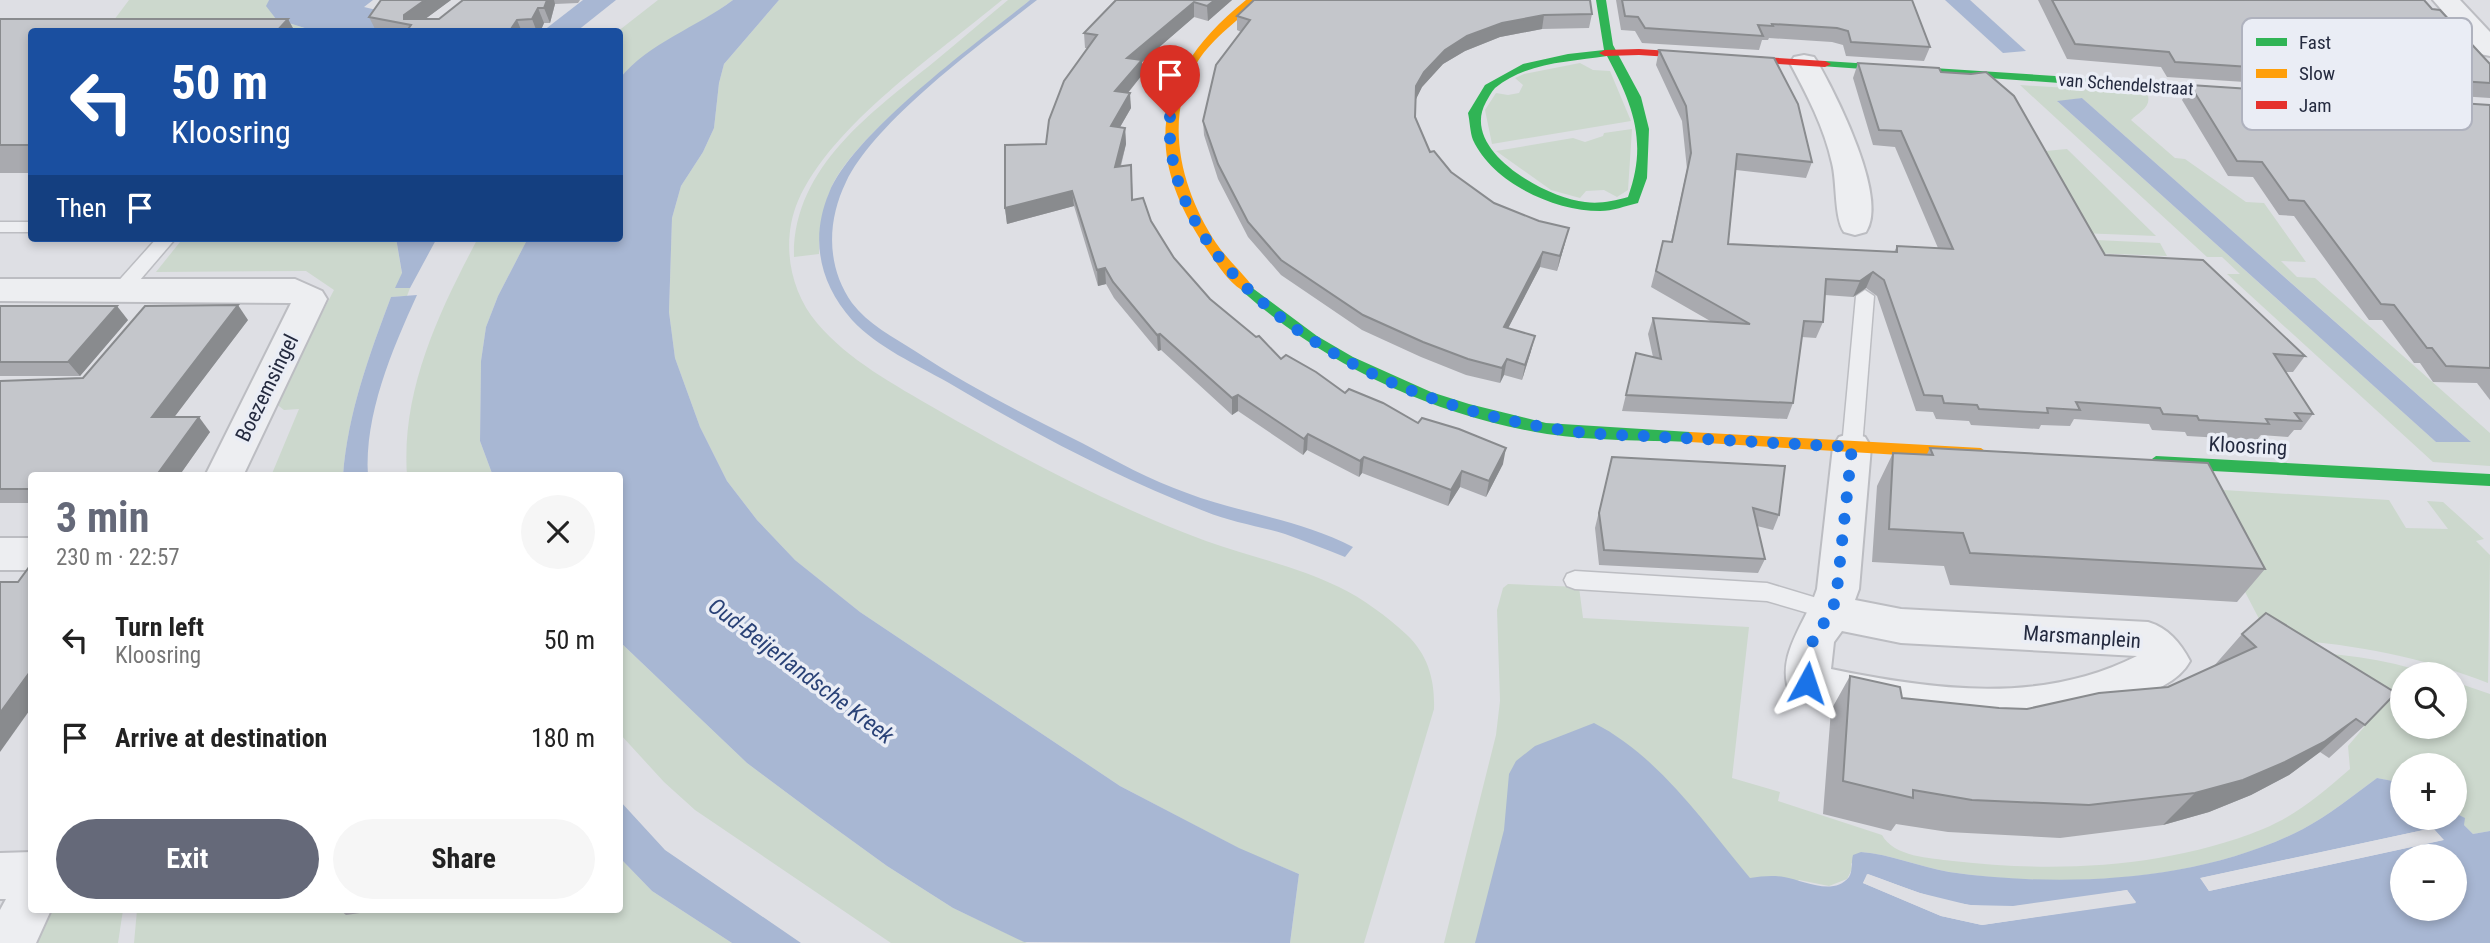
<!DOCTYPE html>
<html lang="en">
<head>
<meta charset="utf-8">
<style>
	body { margin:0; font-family:"Roboto Condensed",sans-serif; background:#f6f6f6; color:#222; height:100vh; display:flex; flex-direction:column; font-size:26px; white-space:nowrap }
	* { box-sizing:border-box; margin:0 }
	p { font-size:23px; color:#767676 }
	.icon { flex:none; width:38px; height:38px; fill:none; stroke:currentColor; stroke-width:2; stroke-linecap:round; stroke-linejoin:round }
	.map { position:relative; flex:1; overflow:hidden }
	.panel { position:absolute; left:28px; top:472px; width:595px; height:441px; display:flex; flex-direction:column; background:#fff; border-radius:7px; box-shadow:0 4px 10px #0003 }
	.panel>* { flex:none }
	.guide { position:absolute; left:28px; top:28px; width:595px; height:214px; border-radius:7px; box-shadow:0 4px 10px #0003; background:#1a4fa0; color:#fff; overflow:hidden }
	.controls { position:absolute; left:2390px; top:662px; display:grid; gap:14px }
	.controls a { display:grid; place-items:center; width:77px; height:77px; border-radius:50%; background:#fff; box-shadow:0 4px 10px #0003; font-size:35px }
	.pin { position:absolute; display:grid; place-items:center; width:60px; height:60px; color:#fff; margin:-72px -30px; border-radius:50% 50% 50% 0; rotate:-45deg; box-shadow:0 0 7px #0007 }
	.pin .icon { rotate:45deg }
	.me { position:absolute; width:77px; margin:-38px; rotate:5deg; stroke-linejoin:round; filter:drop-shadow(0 0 5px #0008) }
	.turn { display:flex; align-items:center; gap:24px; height:147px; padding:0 28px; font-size:32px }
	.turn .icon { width:91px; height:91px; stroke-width:2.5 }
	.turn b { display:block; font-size:49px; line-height:60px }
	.then { display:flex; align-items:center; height:66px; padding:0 28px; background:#0003; gap:14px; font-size:26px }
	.round { display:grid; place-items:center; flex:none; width:74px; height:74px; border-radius:37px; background:#f6f6f6 }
	.head { display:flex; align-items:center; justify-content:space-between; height:119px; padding:0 28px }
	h1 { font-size:42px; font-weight:700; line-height:52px; color:#656979 }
	.button { display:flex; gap:14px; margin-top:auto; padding:14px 28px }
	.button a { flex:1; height:80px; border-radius:42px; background:#656979; color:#fff; font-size:28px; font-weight:700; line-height:80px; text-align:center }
	.button a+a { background:#f6f6f6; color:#222 }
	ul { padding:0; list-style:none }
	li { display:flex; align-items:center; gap:21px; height:98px; padding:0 28px }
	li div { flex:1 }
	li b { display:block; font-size:26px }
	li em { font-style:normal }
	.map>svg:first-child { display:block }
</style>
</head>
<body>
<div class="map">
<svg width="2490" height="943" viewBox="0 0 2490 943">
	<rect width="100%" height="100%" fill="#dedfe4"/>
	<g fill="#ccd8cd" fill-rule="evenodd">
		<path d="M129 0H269L267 6 276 19 311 30 105 32Z"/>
		<path d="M658 0H733C696 28 651 44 620 78V32H617Z"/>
		<path d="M779 0H1002C937 54 832 124 798 201 781 241 789 290 817 323 848 360 895 385 936 409 1023 459 1112 506 1206 541 1250 557 1297 566 1339 587 1362 598 1388 617 1407 635 1428 655 1435 680 1434 709L1364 943H1290L1299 874 1244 851 1120 786 860 612 795 560 757 520 727 481 700 427 675 358 669 312 672 218 681 186 703 152 714 128 719 83 724 64Z"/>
		<path d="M1008 0H1030C981 41 851 135 830 191 822 211 819 233 819 254L794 257C792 168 872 112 934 62 959 41 983 21 1008 0Z"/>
		<path d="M1580 63 1593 70 1610 71 1631 121 1492 144 1485 110 1496 93 1508 95 1519 93 1523 85 1515 78 1524 74Z"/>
		<path d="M2020 85 2147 93C2153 107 2139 112 2131 120L2175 158 2185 159 2246 202 2264 203 2306 262 2281 261 2297 277 2315 278 2490 433V466L2433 462 2227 274H2240L2222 257H2207ZM2082 98 2470 441V442H2436L2058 102Z"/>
		<path d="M1632 129 1628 190 1617 197 1604 190 1586 191 1580 198 1551 190 1496 151 1573 138 1585 142 1603 136 1604 133Z"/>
		<path d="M2067 149 2156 236 2080 233 2035 152Z"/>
		<path d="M2032 237 2160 243 2167 256 2039 251Z"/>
		<path d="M230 238H396L402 274 396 288H410L407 296 391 297C369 356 348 412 343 476H271L299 409 284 410 275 403 334 290 306 271 156 272 180 242 228 241Z"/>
		<path d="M478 238H528L498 296 486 327 481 361 480 441 493 476H407C401 390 439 312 478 238Z"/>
		<path d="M2191 488 2389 500 2406 528 2448 529 2427 501 2443 502 2484 539 2476 541 2490 555 2488 683C2417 655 2345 643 2269 638Z"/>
		<path d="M1508 584 1579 587 1583 618 1749 627 1732 778 1780 792 1778 801 1882 835C1894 857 1930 858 1953 861 2055 873 2167 868 2263 829 2297 815 2322 793 2350 769L2348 746 2364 727 2255 652C2314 650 2374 655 2431 674H2403V726H2455V682L2490 694V831L2473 834 2464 825V818L2455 813V765H2403V783L2377 778C2353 796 2329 815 2303 829 2200 882 2062 889 1949 872 1920 867 1890 854 1861 852L1851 864 1852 869 1847 879 1829 886 1799 880 1722 943H1444L1496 735 1500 701 1497 610 1503 588Z"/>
		<path d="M620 642 747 763 818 816 887 866 953 908 1027 943H891L695 810 664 782 620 734Z"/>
		<path d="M620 858 652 891 732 943H134L137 910H620Z"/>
		<path d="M48 910H123L118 943H33Z"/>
	</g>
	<g fill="#a8b7d3" fill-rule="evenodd">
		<path d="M269 0H373L364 7 385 12 389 31 311 30 276 19 266 6Z"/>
		<path d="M583 0H616L577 31H543Z"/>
		<path d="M733 0H779L724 64 719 83 714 128 703 152 681 186 672 218 669 312 675 358 700 427 727 481 757 520 795 560 860 612 1120 786 1239 848 1299 874 1290 943 1024 942 953 908 887 866 818 816 747 763 620 642V476H493L480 441 481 361 486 327 498 296 528 238H620V78C649 43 697 27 733 0Z"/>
		<path d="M1030 0H1037C981 44 876 120 846 182 827 221 826 266 852 303 868 324 893 337 915 351 968 386 1025 415 1082 443 1116 461 1150 480 1187 493 1242 514 1300 519 1353 547L1345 557C1325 549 1305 541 1285 534 1259 526 1230 522 1204 511 1116 477 1030 431 949 383 917 365 877 347 852 320 819 283 810 238 829 193 854 132 977 43 1030 0Z"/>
		<path d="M1945 0H1970L2026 51 2003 53Z"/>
		<path d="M2082 98 2471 442H2436L2057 101Z"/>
		<path d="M396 238H437L410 288H395L402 273Z"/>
		<path d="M417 295C392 350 364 415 368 476H343C348 412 369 356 391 297Z"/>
		<path d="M1594 723C1659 756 1704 823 1750 878 1762 876 1773 875 1784 877 1803 880 1833 897 1849 877 1853 871 1851 862 1853 855L1861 852C1890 854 1920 867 1949 872 2062 888 2200 882 2303 829 2329 815 2353 796 2377 778L2403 783V817H2455V813L2465 818 2464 825 2473 834 2490 831V943H1475L1504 830 1509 774 1516 761 1535 746ZM2433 828 2443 840 2209 891 2201 878ZM2403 856H2455V908H2403ZM1868 874C1901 886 1935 901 1971 905 2022 911 2076 898 2127 890L2136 902 1982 925 1941 916 1863 883Z"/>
		<path d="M620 801 665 850 801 943H732L652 891 620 858Z"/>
	</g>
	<g fill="#dedfe4" fill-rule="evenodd">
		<path d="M2433 828 2444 840 2209 891 2200 878ZM2432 831 2437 838 2210 887 2206 881Z"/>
		<path d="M1867 874 1920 893 1969 905 2013 906 2127 890 2136 903 1982 925 1941 916 1863 883ZM1869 878 1947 904 1983 910 2032 907 2125 894 2130 900 1982 922 1942 913 1867 881Z"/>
	</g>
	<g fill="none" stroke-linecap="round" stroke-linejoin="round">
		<defs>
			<g id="lane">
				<rect x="0" y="222" width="32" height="10"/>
				<path d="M157 238H176L128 294H114L112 290 114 286Z"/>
				<path d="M1865 290 1874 296 1862 447 1859 452 1852 454 1845 452 1842 447 1856 296Z"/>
				<path d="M1575 571 1767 583 1840 605 1843 611 1840 617 1832 620 1767 601 1575 589 1567 586 1564 580 1567 574Z"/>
			</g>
			<g id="street">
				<path d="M2433 0H2460L2490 32V56L2480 54Z"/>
				<path d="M1804 55 1814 57 1818 63C1836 95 1889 198 1866 232L1855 235 1844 232C1834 218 1837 182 1832 163 1824 127 1807 95 1790 63L1794 57Z"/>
				<path d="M0 279H295L322 291 327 299 243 476H205L291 303 0 301Z"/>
				<path d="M1852 433 1865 437 1871 447 1859 589 1855 600 1901 609 2148 622C2168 628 2180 642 2190 661 2179 682 2150 693 2129 700 2098 711 2068 721 2035 725 1964 733 1860 720 1791 696 1773 658 1806 623 1817 589L1833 447 1839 437ZM1842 631 1901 643 2137 656C2040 705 1933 690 1831 669L1834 642Z"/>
				<rect x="0" y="538" width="32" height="32"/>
				<path d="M32 852V910H51L36 943H0V910L6 899H0V853Z"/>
			</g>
		</defs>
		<use href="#lane" stroke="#bcbdc2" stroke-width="3"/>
		<use href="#street" stroke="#bcbdc2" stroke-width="4"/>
		<use href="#lane" fill="#edeef1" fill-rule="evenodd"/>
		<use href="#street" fill="#edeef1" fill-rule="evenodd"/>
		<g fill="#30b455" fill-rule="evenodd">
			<path d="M1596 0H1606L1613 45 1641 97 1649 129 1647 178 1639 200 1638 203C1625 206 1613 211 1600 211 1554 211 1493 183 1473 140 1470 132 1470 122 1468 113L1485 85 1523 64 1568 54 1604 50ZM1607 56C1633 105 1648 142 1628 197 1613 201 1600 204 1585 202 1546 198 1459 150 1486 102 1489 97 1491 92 1495 88 1527 62 1569 62 1607 56Z"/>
			<path d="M1825 61 2240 88 2246 92 2240 96 1821 66V62Z"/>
			<path d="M1247 284 1317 336 1353 357 1431 392 1469 404 1546 423 1690 432 1698 437 1690 442C1642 440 1594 441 1547 434 1433 415 1328 367 1242 291L1240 288Z"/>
			<path d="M2156 456 2490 474V486L2156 468 2148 462Z"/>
		</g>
		<g fill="#ff9f0a" fill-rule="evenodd">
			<path d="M1246 0H1258C1239 21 1214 36 1198 61 1162 117 1181 190 1216 243 1227 259 1242 272 1254 288L1247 292C1230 287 1214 259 1204 245 1139 147 1158 71 1246 0Z"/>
			<path d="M1690 432 1981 448 1989 454 1981 460 1690 442 1682 437Z"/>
		</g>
		<path fill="#e5322d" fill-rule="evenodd" d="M1639 49 1825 61 1831 64 1825 67 1639 55 1605 56 1599 53 1605 50Z"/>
	</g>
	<g fill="#a9aaaf">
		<path d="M381 0H451L425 19H439L463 0H580L578 3 555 4 550 23H544L540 32 376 31 369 17Z"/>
		<path d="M1116 0H1232L1208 21 1194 17 1142 62V75L1128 93 1131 108 1120 127 1125 128 1126 144 1121 166 1131 165 1133 199 1151 221 1174 258 1210 299 1281 359 1345 393 1418 423 1503 464 1486 497 1460 487 1448 506 1362 473 1359 477 1307 450 1303 455 1238 411 1232 415 1161 350 1158 351 1114 298 1106 284 1098 286 1074 206 1007 224 1005 208 1046 144 1087 48H1085L1084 33Z"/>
		<path d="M1616 0H1912L1930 47 1924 61 1846 56 1843 45 1832 42 1769 38 1768 40H1762L1759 50 1642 43 1635 31 1621 30Z"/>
		<path d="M2038 0H2424L2432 9 2490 64V98L2167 77 2161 67 2067 59Z"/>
		<path d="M1592 14 1589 28 1542 29 1500 37 1465 51 1443 64 1422 87 1416 99 1415 117 1430 152 1451 172 1494 203 1565 243 1557 271 1540 267 1508 328 1531 351 1522 380 1504 375 1500 383 1466 375 1421 357 1362 330 1281 275 1248 237 1218 179 1204 135 1203 121 1241 32 1237 30V16Z"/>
		<path d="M0 19H288L295 32H32V173H0Z"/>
		<path d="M1659 50 1812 162 1806 178 1736 170 1728 244 1894 252 1897 246 1938 248 1895 147 1873 145 1853 78 1858 63 1941 72 2105 255 2305 356 2293 372H2286L2313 414 2301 430H2294L2288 437 2261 435 2257 440 2187 436 2185 432 2152 430 2149 424 2074 419 2070 426 2041 425 2039 429 1971 425 1969 421 1936 419 1933 412 1916 411 1877 296 1866 288 1853 297 1825 295 1823 322 1816 338 1802 337 1793 403 1787 419 1622 411 1636 353 1653 357 1648 334 1653 318 1712 322 1651 287 1663 241 1671 242 1687 169 1682 121 1656 65Z"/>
		<path d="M2190 85 2490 105V400L2477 383 2433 382 2420 363H2414L2382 320H2369L2294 216 2279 215 2253 177 2228 176 2182 100Z"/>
		<path d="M0 306 128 320 80 376H0Z"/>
		<path d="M248 320 174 417 210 432 179 476H32V503H0V381L83 378Z"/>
		<path d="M1930 448 2265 569 2237 602 1950 585 1944 566 1872 562 1877 486 1893 453 1927 454Z"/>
		<path d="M1612 457 1779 515 1773 530 1757 526 1765 559 1758 573 1599 565 1595 528Z"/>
		<path d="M2242 634 2365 725 2329 758 2320 752 2289 775 2251 795 2209 812 2163 825 2060 838 1948 832 1896 824 1891 831 1823 814 1831 710 1850 676 1902 698 1999 708 2027 709 2168 687 2213 667Z"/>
		<path d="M340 910H381L346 915Z"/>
	</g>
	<g fill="#898b8e">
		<path d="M425 0H451L413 28 411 25 404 19V15Z"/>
		<path d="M547 0H554L555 4 550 23 544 8Z"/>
		<path d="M1215 0H1232L1208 21 1207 6Z"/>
		<path d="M1194 2V17L1142 62V75L1117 106 1115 91 1127 58Z"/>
		<path d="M538 8 544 23 540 32H537L532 19Z"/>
		<path d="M1544 15 1542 29 1500 37 1465 51 1443 64 1422 87 1415 101 1416 86 1424 72 1445 50 1467 36 1502 23Z"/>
		<path d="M288 19 295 32H276Z"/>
		<path d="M517 20 522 32H509Z"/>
		<path d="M1130 93 1131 108 1112 141 1111 126Z"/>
		<path d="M1125 128 1126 144 1116 182 1115 167Z"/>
		<path d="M1072 191 1074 206 1007 224 1005 208Z"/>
		<path d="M1569 228 1565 243 1557 271 1560 256Z"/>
		<path d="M1543 252 1540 267 1501 342 1504 327Z"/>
		<path d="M1105 268 1106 284 1098 286 1097 270Z"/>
		<path d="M1873 272 1866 288 1853 297 1860 281Z"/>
		<path d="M238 305 248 320 163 432 152 417Z"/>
		<path d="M117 306 128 320 80 376 68 362Z"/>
		<path d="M1160 334 1161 350 1158 351 1157 335Z"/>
		<path d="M1535 336 1531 351 1522 380 1525 365Z"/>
		<path d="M1507 359 1504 375 1500 383 1502 368Z"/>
		<path d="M1238 395V411L1232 415V398Z"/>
		<path d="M199 417 210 432 179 476H156Z"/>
		<path d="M1308 434 1307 450 1303 455 1304 439Z"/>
		<path d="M1506 448 1503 464 1486 497 1489 481Z"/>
		<path d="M1364 457 1362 473 1359 477 1360 461Z"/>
		<path d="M1462 471 1460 487 1448 506 1451 490Z"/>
		<path d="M32 669V707L0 752V713Z"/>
		<path d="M2356 719 2320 752 2289 775 2251 795 2209 812 2163 825 2195 793Z"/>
	</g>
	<g fill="#c4c6cb" stroke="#898b8e" stroke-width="2">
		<path d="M381 0H425L404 15V19H439L463 0H547L544 8H538L532 19 517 20 509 32H406L411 25 369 17Z"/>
		<path d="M1116 0H1215L1207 6 1194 2 1127 58 1142 60 1115 91 1130 93 1111 126 1125 128 1115 167 1131 165 1132 200 1143 198 1151 221 1174 258 1210 299 1256 337 1259 336 1281 359 1286 355 1316 372 1345 393 1349 389 1383 403 1418 423 1422 418 1459 429 1506 448 1489 481 1462 471 1451 490 1364 457 1360 461 1308 434 1304 439 1238 395 1232 398 1160 334 1157 335 1113 282 1105 268 1097 270 1072 191 1005 208V145L1046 144 1049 120 1064 81 1097 35 1084 33Z"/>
		<path d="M1254 0H1590L1592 14 1544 15 1502 23 1467 36 1445 50 1424 72 1416 86 1415 117 1430 152 1434 151 1451 172 1494 203 1539 221 1569 228 1560 256 1543 252 1504 327 1535 336 1525 365 1507 359 1502 368 1468 359 1423 342 1363 315 1281 260 1248 222 1218 164 1203 121 1216 65 1250 20 1237 16Z"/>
		<path d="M1622 0H1912L1930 47 1851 42 1848 31 1837 28 1772 24 1773 26 1758 25 1763 36 1645 28 1638 17 1625 16Z"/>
		<path d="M2052 0H2424L2432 9 2440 10 2490 64V83L2175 62 2169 52 2075 44Z"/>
		<path d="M0 19H288L276 32H32V145H0Z"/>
		<path d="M1659 50 1774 58 1798 104 1812 162 1737 154 1728 244 1897 252V246L1953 249 1901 131 1879 130 1858 63 1939 68 1941 72 1971 74 1986 72 2014 96 2105 255 2203 260 2305 356 2274 354 2313 414 2295 413 2301 421 2266 419 2269 424 2199 420 2197 416 2163 414 2160 408 2076 402 2080 410 2047 408 2048 413 1979 409 1977 405 1944 403 1942 396 1924 395 1884 280 1873 272 1860 281 1826 279 1823 322 1804 321 1793 403 1626 395 1636 353 1661 359 1653 318 1750 324 1656 271 1663 241 1672 242 1691 153 1686 106Z"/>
		<path d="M2190 85 2490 105V368L2446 366 2432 348H2427L2394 305 2381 304 2304 201 2289 200 2262 162 2237 161Z"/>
		<path d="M238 305 152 417H199L156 476H32V489H0V381L83 378 145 306Z"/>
		<path d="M0 306H117L68 362H0Z"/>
		<path d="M1930 448 2208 463 2265 569 1970 553 1963 533 1889 529 1893 453 1933 455Z"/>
		<path d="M1612 457 1785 466 1779 515 1753 508 1765 559 1604 550 1599 513Z"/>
		<path d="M32 563V669L0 713V582H18Z"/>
		<path d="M2266 613 2396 693 2365 725 2356 719 2324 742 2285 762 2243 780 2195 793 2089 805 1972 800 1913 790V798L1843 781 1850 676 1900 687 1902 698 1999 708 2027 709 2099 693 2168 687 2256 647 2242 634Z"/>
	</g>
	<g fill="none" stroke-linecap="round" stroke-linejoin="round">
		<path stroke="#1a73e8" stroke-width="12" stroke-dasharray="0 21.6" d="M1170 117C1166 177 1196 235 1237 278 1320 365 1445 413 1562 430 1594 435 1629 435 1662 437 1725 440 1789 444 1852 447L1836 599 1830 614 1813 639 1807 683"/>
	</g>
	<g text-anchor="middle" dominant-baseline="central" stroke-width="7" stroke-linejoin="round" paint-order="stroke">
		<g font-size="18" fill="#242a3f" stroke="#eaedf5">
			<text transform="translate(2126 84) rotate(4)">van Schendelstraat</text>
		</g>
		<g font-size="21" fill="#242a3f" stroke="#eaedf5">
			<text transform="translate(267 388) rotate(-64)">Boezemsingel</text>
			<text transform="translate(2248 446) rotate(3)">Kloosring</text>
			<text transform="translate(2082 637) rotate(4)">Marsmanplein</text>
		</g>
		<g font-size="23" font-style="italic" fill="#2a4277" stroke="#eaedf5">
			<text transform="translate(801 671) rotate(37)">Oud-Beijerlandsche Kreek</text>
		</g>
	</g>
	<rect x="2242" y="18" width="230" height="112" rx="10" fill="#eaedf5" stroke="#afb2be" stroke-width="2"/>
	<rect x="2256" y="38" width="31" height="8" fill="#30b455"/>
	<rect x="2256" y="69" width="31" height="9" fill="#ff9f0a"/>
	<rect x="2256" y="101" width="31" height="8" fill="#e5322d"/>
	<g font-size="19" fill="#242a3f">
		<text x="2299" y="49">Fast</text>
		<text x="2299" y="80">Slow</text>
		<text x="2299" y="112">Jam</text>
	</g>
</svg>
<div class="controls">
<a><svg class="icon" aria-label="search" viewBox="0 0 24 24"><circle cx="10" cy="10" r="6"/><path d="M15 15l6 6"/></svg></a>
<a>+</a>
<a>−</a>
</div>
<div class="pin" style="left:1170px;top:117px;background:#d93025"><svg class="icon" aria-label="arrive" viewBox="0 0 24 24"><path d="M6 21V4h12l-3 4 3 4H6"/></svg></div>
<svg class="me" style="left:1807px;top:683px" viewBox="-20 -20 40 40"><path d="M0-17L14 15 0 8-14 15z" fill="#1a73e8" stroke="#fff" stroke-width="4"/></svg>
<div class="guide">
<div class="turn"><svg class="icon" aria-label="left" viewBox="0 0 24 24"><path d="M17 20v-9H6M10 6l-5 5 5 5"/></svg><div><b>50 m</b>Kloosring</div></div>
<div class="then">Then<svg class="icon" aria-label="arrive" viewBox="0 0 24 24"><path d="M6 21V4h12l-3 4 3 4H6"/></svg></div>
</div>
<section class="panel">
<div class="head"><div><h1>3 min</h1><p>230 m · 22:57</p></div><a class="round"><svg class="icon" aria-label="close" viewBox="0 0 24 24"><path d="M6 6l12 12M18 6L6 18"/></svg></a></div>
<ul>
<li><svg class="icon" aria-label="left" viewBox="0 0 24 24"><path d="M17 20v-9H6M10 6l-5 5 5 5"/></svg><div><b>Turn left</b><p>Kloosring</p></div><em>50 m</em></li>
<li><svg class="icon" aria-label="arrive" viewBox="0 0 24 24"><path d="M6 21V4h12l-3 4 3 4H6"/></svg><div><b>Arrive at destination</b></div><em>180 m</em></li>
</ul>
<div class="button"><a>Exit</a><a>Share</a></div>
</section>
</div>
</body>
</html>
